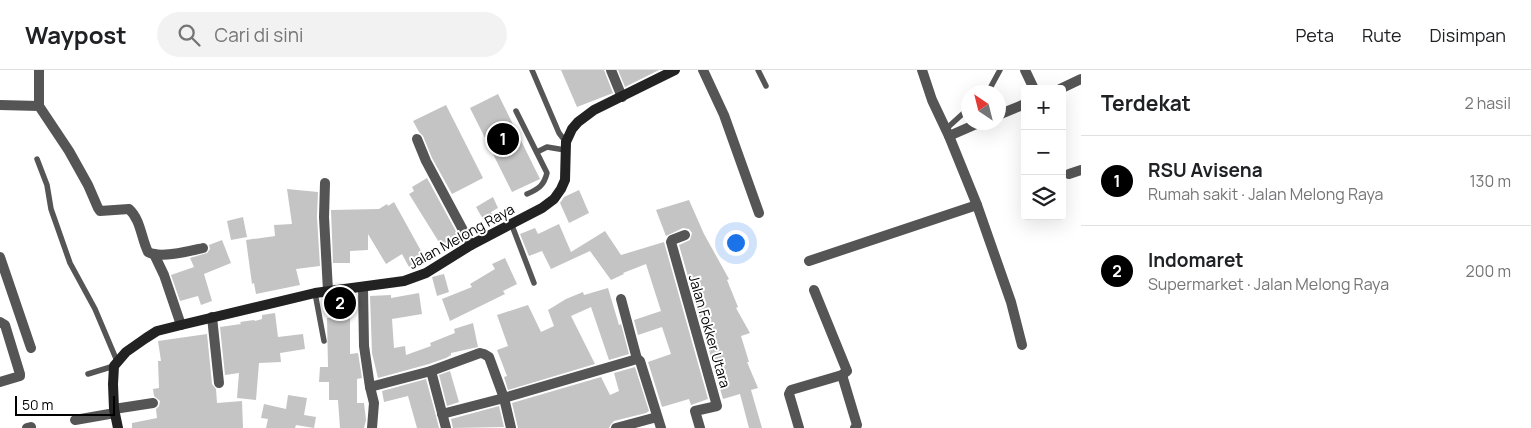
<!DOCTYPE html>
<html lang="id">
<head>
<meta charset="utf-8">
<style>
	body { margin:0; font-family:Manrope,sans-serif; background:#f2f2f2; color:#202124 }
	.controls { position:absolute; right:15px; top:15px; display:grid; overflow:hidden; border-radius:5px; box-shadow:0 5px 20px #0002 }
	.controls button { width:45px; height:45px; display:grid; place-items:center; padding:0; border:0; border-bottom:1px solid #e0e0e0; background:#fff; color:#202124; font:25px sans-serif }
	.compass { position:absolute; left:961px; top:15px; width:45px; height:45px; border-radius:50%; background:#fff; box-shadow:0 5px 20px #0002; rotate:325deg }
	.scale { position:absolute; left:15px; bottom:12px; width:100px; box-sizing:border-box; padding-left:5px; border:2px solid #000; border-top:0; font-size:14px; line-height:18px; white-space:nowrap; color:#000; -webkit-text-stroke:4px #fff; paint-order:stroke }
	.you { position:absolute; left:735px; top:172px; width:18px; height:18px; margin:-12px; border:4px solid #fff; border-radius:50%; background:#1a73e8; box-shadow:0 0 0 8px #1a73e833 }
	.badge { display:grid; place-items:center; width:32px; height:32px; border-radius:50%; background:#000; color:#fff; font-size:16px; font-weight:700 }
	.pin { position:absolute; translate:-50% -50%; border:2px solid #fff; box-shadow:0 1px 5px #0006 }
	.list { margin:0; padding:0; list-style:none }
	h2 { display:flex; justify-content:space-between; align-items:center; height:65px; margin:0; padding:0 20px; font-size:21px }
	h2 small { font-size:16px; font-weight:400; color:#757577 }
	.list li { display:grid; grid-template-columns:32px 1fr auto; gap:15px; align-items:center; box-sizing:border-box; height:90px; padding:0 20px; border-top:1px solid #e0e0e0 }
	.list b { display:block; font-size:19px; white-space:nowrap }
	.list p { margin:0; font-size:16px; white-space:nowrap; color:#757577 }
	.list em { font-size:16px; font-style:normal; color:#757577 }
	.icon { flex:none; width:28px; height:28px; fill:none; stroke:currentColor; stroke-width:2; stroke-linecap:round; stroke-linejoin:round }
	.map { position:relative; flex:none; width:1081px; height:358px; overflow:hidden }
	header { display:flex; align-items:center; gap:30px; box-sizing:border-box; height:70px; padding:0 25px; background:#fff; border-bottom:1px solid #e0e0e0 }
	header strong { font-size:24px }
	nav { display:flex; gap:28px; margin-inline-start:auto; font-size:18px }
	.search { width:350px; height:45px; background:#f2f2f2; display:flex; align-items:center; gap:12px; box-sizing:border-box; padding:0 18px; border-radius:28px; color:#757577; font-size:19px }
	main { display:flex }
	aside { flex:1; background:#fff }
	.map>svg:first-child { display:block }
	.building { fill:#c4c4c4 }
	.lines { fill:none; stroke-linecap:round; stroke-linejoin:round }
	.service { stroke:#555; stroke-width:5.5 }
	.minor { stroke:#555; stroke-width:10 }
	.secondary { stroke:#222; stroke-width:10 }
	.labels { text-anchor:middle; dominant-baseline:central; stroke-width:4; stroke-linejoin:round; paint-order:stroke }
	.street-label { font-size:14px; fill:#000; stroke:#fff }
</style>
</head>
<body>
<header>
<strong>Waypost</strong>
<div class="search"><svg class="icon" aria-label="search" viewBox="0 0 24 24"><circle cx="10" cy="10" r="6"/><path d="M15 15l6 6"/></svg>Cari di sini</div>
<nav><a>Peta</a><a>Rute</a><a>Disimpan</a></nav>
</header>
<main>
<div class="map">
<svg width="1081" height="358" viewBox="0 0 1081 358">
	<rect width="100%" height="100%" fill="#fff"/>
	<g class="building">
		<path d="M 561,0 L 604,0 L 613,23 L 577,37 Z"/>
		<path d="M 618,0 L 659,0 L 625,17 Z"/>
		<path d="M 498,24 L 540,109 L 512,122 L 470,38 Z"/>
		<path d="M 446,35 L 483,108 L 452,124 L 432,88 L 423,66 L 419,62 L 413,51 Z"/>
		<path d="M 427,108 L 459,167 L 442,177 L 409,124 L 414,121 L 412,117 Z"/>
		<path d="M 287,119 L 318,122 L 317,147 L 320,196 L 296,199 L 300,215 L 256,224 L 254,213 L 252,214 L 246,170 L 275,166 L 274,155 L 292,154 Z"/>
		<path d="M 579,120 L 589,143 L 569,153 L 560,133 L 564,127 Z"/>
		<path d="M 493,127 L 498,138 L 491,142 L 493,146 L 484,151 L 476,137 Z"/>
		<path d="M 689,130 L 704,164 L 729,209 L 727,210 L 738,237 L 736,238 L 750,263 L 741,266 L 749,292 L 747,292 L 758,318 L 751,320 L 762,358 L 749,358 L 740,324 L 723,329 L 679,175 L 690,170 L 692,163 L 689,159 L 683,158 L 666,166 L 656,140 Z"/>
		<path d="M 394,132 L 425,188 L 409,197 L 402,184 L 386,194 L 368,164 L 368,180 L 350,181 L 350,193 L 333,193 L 331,140 L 379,139 L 387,134 L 388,136 Z"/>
		<path d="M 243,147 L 247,167 L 231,170 L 227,151 Z"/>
		<path d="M 559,154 L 571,182 L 605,161 L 621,185 L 664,172 L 708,329 L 691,335 L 689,329 L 662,337 L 648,292 L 671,284 L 662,257 L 638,265 L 634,250 L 661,241 L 646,194 L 623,203 L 624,204 L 611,210 L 590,181 L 551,199 L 542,181 L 529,186 L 520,164 L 535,158 L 538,164 Z"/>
		<path d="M 222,170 L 231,193 L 204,204 L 212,231 L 201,235 L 198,226 L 180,231 L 171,205 L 194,197 L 190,188 L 207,183 L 210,179 L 209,175 Z"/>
		<path d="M 505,188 L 517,214 L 503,221 L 505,224 L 450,251 L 442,229 L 472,217 L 470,214 L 495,199 L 492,194 Z"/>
		<path d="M 444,204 L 449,222 L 437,226 L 432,207 Z"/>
		<path d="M 608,218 L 619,255 L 621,254 L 629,284 L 609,290 L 591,237 L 571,246 L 595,294 L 508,320 L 504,307 L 507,306 L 497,280 L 508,276 L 497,245 L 528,235 L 541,262 L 554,256 L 548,240 L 566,229 L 583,222 L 584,225 Z"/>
		<path d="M 419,223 L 422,244 L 392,249 L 394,278 L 405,276 L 406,285 L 431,276 L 430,273 L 455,263 L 454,259 L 473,253 L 478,277 L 451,283 L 451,285 L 446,288 L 429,294 L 378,308 L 372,283 L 370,226 L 391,225 L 391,228 Z"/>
		<path d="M 275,243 L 278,267 L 303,264 L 305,279 L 280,283 L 281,292 L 259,293 L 256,330 L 237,328 L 239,303 L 225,305 L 220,257 L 241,254 L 240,252 L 254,250 L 255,251 L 262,249 L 262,245 Z"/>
		<path d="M 327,248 L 350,248 L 350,284 L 358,283 L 362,308 L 357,309 L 357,333 L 364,333 L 366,350 L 364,358 L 340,358 L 338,330 L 329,330 L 329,312 L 319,312 L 320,297 L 328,297 Z"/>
		<path d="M 207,264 L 212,314 L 216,319 L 217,333 L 242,331 L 243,358 L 132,358 L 132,353 L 157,348 L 156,339 L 159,336 L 160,331 L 154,326 L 153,319 L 159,318 L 158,291 L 161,291 L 158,271 Z"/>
		<path d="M 635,297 L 649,341 L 646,343 L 614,351 L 611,354 L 609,358 L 518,358 L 512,333 L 601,307 L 610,325 L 619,321 L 614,303 Z"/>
		<path d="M 450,301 L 459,332 L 447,336 L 439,305 Z"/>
		<path d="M 426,309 L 436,346 L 439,358 L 417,358 L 408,326 L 384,332 L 382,321 Z"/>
		<path d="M 288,325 L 307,328 L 304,345 L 316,347 L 314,358 L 296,355 L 295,358 L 266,358 L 268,349 L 261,348 L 264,334 L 286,339 Z"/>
		<path d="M 499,336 L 504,357 L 453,358 L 451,349 Z"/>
	</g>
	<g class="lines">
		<g class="service">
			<path d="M 532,0 L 559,63 L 566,72"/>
			<path d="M 758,0 L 766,16"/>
			<path d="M 988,22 L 1000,0"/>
			<path d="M 516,41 L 547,103 C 544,115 539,119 527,124"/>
			<path d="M 946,59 L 968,39"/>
			<path d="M 537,82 L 547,77 L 565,80"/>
			<path d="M 37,89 L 47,115 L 51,139 L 70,193 L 95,239 L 117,291"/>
			<path d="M 511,153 L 534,213"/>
			<path d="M 315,223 L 324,271"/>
			<path d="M 88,304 L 114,296"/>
		</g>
		<g class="minor">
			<path d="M 39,0 L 39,36"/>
			<path d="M 611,0 L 622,27"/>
			<path d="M 703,0 L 724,45 L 759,143"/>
			<path d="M 922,0 L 932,30 L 949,66 L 977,135 L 1011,232 L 1022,275"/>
			<path d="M 1025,0 L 1034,19"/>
			<path d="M 1060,19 L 1081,9"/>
			<path d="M 0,35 L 39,36 L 69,81 L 88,115 L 98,138 L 100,141 L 129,139 C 141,150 141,168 148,182 C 161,189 190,181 203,178"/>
			<path d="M 998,45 L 1025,34"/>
			<path d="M 949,66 L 981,52"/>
			<path d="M 417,69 L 426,91 L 471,175"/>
			<path d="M 1069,104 L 1081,100"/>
			<path d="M 325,113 L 324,147 L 328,221"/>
			<path d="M 685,165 L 672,170 L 671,172 L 717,336 L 695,341 L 700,358"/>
			<path d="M 154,184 L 164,205 L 181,255"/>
			<path d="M 0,187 L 31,278"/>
			<path d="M 809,191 L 977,135"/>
			<path d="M 363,218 L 364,276 L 370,317 L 374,333 L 372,358"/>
			<path d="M 621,229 L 637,289"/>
			<path d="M 212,247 L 219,313"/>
			<path d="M 0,252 L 5,255 L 20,304 L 20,306 L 0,312"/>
			<path d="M 431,301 L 446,358"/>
			<path d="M 842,305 L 857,355 L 855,358"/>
			<path d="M 370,317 L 431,301 L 480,283 L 484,284 L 489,287 L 504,328 L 511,358"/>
			<path d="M 114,339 L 153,333"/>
			<path d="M 442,344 L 504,328 L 637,289 L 640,291 L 661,358"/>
			<path d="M 75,350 L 115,343"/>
			<path d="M 27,358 L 31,357"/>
			<path d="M 616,358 L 657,347"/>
			<path d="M 799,358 L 789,324 L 791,320 L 842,305 L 847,301 L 814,220"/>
		</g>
		<path class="secondary" d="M 118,358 L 114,339 L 113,314 L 114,296 L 126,282 L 146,268 L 157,261 L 181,255 L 315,223 L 404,211 L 426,203 L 471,175 L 542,138 L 554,129 L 561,119 L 565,110 L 566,72 L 572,59 L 578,52 L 594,40 L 675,0"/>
	</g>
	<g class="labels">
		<g class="street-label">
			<text transform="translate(461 166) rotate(-29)">Jalan Melong Raya</text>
			<text transform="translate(710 261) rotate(74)">Jalan Fokker Utara</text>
		</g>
	</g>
</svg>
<div class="controls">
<button>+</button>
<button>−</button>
<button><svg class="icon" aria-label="layers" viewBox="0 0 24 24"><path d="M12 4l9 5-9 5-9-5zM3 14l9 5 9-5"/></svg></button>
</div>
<svg class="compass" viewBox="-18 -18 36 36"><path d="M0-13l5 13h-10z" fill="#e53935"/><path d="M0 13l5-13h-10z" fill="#757577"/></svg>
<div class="scale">50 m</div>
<div class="you"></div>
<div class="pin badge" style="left:503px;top:69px">1</div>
<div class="pin badge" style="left:340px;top:233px">2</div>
</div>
<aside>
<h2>Terdekat<small>2 hasil</small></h2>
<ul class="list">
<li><span class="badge">1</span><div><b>RSU Avisena</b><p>Rumah sakit · Jalan Melong Raya</p></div><em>130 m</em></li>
<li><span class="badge">2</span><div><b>Indomaret</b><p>Supermarket · Jalan Melong Raya</p></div><em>200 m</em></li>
</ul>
</aside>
</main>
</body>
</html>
